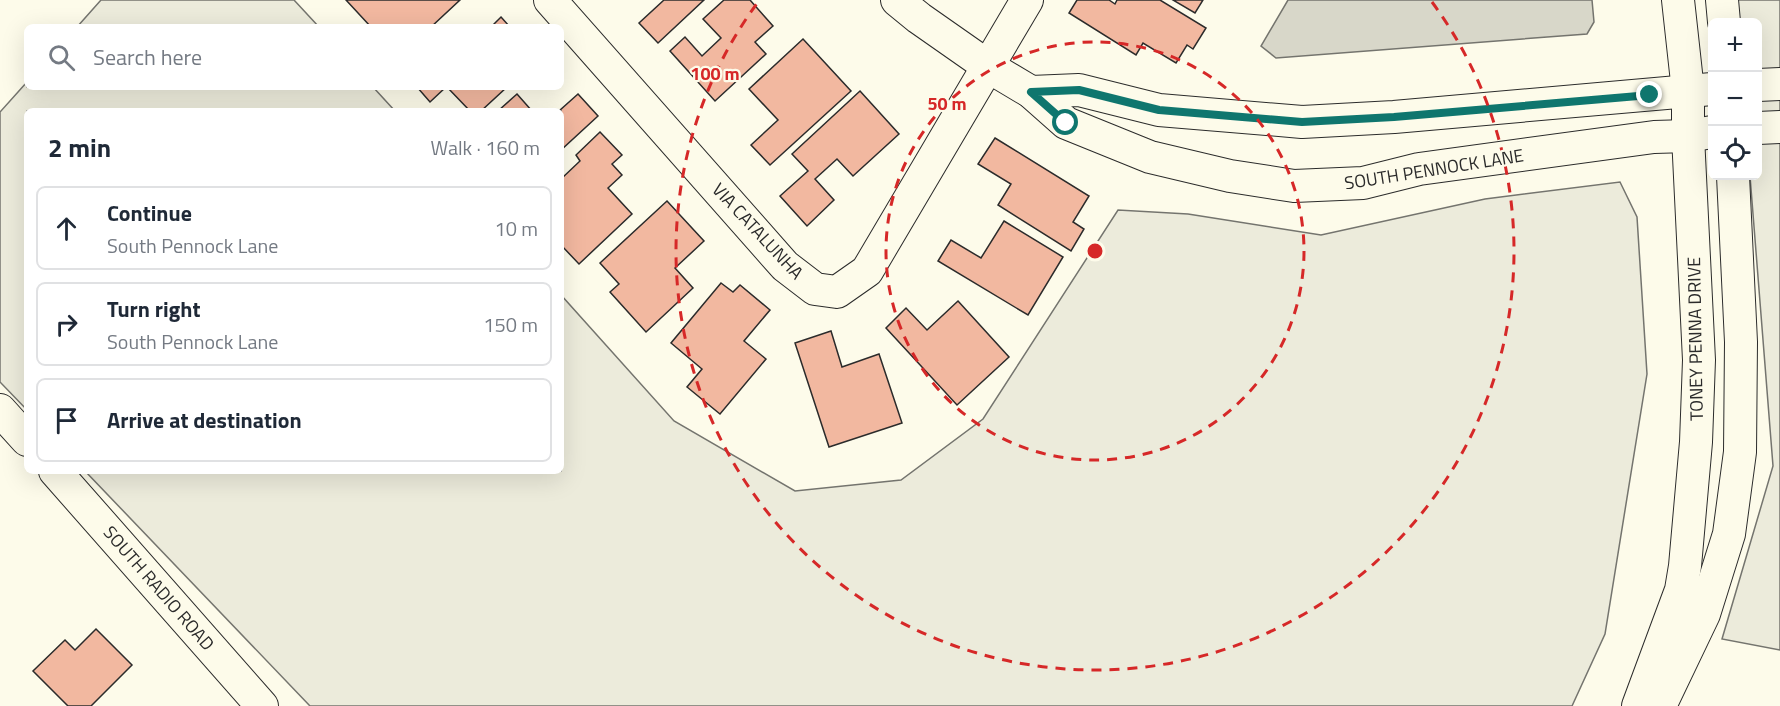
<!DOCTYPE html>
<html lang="en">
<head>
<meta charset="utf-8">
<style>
	body { margin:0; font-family:"Titillium Web",sans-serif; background:#f6f6f7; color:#1f2937 }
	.controls { position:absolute; right:18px; top:18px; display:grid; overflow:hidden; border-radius:9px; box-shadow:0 6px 24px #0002 }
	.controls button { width:54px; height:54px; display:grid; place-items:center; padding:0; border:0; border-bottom:2px solid #e0e1e3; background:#fff; color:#1f2937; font:30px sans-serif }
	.stop { position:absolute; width:18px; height:18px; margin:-14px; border:4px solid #0f766e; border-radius:50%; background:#fff }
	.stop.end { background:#0f766e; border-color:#fff; box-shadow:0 2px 6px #0008 }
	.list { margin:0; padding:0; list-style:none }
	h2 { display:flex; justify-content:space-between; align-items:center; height:78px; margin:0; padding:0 24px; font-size:26px }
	h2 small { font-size:20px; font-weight:400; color:#747a83 }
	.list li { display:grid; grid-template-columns:39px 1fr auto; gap:18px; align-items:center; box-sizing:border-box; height:84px; margin:0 12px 12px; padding:0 12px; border:2px solid #e0e1e3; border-radius:9px }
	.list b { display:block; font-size:22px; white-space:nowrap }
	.list p { margin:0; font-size:20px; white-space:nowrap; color:#747a83 }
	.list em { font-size:20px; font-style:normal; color:#747a83 }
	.icon { flex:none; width:33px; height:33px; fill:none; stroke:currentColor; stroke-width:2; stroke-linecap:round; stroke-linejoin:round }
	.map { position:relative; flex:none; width:1780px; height:706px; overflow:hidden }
	.search { position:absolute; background:#fff; box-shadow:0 6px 24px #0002; left:24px; top:24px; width:540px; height:66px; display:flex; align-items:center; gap:15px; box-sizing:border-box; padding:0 21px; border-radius:9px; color:#747a83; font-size:22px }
	.panel { position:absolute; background:#fff; box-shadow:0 6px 24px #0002; left:24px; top:108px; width:540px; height:366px; border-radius:9px }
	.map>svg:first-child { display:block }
	.green { fill:#ecebdb; stroke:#74746e; stroke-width:1.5 }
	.water { fill:#d8d7c9; stroke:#74746e; stroke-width:1.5 }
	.building { fill:#f2b8a0; stroke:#2b2b2b; stroke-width:1.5 }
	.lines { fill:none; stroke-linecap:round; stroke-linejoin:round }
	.minor-casing { stroke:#2b2b2b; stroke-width:34 }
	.minor { stroke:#fdfbea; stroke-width:32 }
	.route { stroke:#0f766e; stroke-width:8 }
	.ring { fill:none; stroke:#d62828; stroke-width:3; stroke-dasharray:10 8 }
	.labels { text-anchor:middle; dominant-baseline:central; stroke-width:4.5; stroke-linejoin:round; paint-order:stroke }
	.street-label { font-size:18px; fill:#2b2b2b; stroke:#fdfbea }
	.centre { fill:#d62828; stroke:#fdfbea; stroke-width:3 }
	.ring-label { font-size:18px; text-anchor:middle; font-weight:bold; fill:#d62828; stroke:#fdfbea; stroke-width:4.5; stroke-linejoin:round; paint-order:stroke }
</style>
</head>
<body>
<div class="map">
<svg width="1780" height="706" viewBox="0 0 1780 706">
	<rect width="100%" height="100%" fill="#fdfbea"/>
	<g class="green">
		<path d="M 101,0 L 294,0 L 319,27 L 77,27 Z"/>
		<path d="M 1736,0 L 1780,0 L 1780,650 L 1722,639 L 1773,466 L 1750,176 L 1758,176 L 1758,22 L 1738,22 Z"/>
		<path d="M 27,82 L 27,87 L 373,87 L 395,111 L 27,111 L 27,410 L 0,382 L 0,112 Z"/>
		<path d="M 1620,182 L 1637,217 L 1647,374 L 1605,634 L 1572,706 L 310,706 L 85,471 L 561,471 L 561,295 L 674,421 L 795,491 L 901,480 L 983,419 L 1118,210 L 1188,214 L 1321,235 L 1485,199 Z"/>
	</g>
	<path class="water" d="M 1288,0 L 1592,0 L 1594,22 L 1587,34 L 1276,58 L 1261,46 Z"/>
	<g class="building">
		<path d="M 346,0 L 460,0 L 431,27 L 371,27 Z"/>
		<path d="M 664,0 L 704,0 L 658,43 L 639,23 Z"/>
		<path d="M 724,0 L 750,0 L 773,26 L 755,42 L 766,54 L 715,101 L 670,51 L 685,37 L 702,56 L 721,38 L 703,19 Z"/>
		<path d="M 1077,0 L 1109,0 L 1115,4 L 1117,0 L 1160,0 L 1206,28 L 1193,49 L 1187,45 L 1176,63 L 1143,43 L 1136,55 L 1069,13 Z"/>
		<path d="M 1173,0 L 1203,0 L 1195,13 Z"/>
		<path d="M 501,17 L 510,27 L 491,27 Z"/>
		<path d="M 803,39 L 851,91 L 770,165 L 751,145 L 778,120 L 749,89 Z"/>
		<path d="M 417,87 L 446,87 L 430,102 Z"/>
		<path d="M 447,87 L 507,87 L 481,111 L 470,111 Z"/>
		<path d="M 860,91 L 899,134 L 853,176 L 837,159 L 815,179 L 834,200 L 807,226 L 780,196 L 808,171 L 792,154 Z"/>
		<path d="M 517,94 L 532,111 L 498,111 Z"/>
		<path d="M 578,94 L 598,116 L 561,150 L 561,111 L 559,111 Z"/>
		<path d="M 600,132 L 622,155 L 612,164 L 622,175 L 608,188 L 632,214 L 579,264 L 561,245 L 561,179 L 580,161 L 576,155 Z"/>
		<path d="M 995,138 L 1089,196 L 1073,222 L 1084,229 L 1071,251 L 998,205 L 1011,184 L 978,164 Z"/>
		<path d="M 667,201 L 704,241 L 675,268 L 693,288 L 646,332 L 610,292 L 619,284 L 600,263 Z"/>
		<path d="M 1004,221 L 1063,257 L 1028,315 L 938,261 L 951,240 L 981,258 Z"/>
		<path d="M 721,283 L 733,292 L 740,285 L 770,310 L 744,341 L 766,359 L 720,414 L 687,387 L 702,369 L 671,343 Z"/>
		<path d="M 958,301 L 1009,357 L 957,405 L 886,328 L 906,308 L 927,330 Z"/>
		<path d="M 831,331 L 842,367 L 879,354 L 902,423 L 829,447 L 795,343 Z"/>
		<path d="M 96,629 L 132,665 L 91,706 L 68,706 L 33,671 L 65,640 L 75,650 Z"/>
	</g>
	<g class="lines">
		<g class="minor-casing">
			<g id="minor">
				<path d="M 550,0 L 785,266 L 815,289 L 837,292 L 867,271 L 1027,0"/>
				<path d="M 897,0 L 919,18 L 989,67 L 1031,92 L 1066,123 L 1150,157 L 1230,176 L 1294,186 L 1363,183 L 1419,169 L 1654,137 L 1688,136 L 1712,132"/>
				<path d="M 1722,0 L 1724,22"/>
				<path d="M 1758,85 L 1780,84"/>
				<path d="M 1031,92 L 1079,90 L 1159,110 L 1302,122 L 1394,117 L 1712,89"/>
				<path d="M 1758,128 L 1780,127"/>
				<path d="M 0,410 L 27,440"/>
				<path d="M 55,471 L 262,706"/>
				<path d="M 1638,706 L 1681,590 L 1685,566 L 1696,442 L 1699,360 L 1688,136 L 1688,91 L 1678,0"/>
				<path d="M 1660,706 L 1704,614 L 1729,534 L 1740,452 L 1741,342 L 1733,176"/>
			</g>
		</g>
		<use href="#minor" class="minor"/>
	</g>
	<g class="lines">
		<path class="route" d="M 1066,123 L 1031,92 L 1079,90 L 1159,110 L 1302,122 L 1394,117 L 1650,95"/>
	</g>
	<g class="ring">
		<circle cx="1095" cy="251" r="209"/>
		<path d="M1432 2A419 419 0 1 1 758 2"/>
	</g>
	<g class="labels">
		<g class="street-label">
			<text transform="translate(1434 169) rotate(-9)">SOUTH PENNOCK LANE</text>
			<text transform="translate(758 231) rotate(47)">VIA CATALUNHA</text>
			<text transform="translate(1695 339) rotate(-91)">TONEY PENNA DRIVE</text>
			<text transform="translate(159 588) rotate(49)">SOUTH RADIO ROAD</text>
		</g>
	</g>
	<circle cx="1095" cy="251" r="9" class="centre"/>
	<g class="ring-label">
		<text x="715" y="80">100 m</text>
		<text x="947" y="110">50 m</text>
	</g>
</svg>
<div class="controls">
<button>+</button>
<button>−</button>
<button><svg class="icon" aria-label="locate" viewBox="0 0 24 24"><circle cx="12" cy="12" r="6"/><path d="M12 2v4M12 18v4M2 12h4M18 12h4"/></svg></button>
</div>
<div class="stop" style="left:1066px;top:123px"></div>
<div class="stop end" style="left:1650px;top:95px"></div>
<div class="search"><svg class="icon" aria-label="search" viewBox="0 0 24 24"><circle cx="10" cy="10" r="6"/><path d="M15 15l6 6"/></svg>Search here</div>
<section class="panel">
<h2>2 min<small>Walk · 160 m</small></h2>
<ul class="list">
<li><svg class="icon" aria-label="ahead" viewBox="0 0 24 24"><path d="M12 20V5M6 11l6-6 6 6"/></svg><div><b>Continue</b><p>South Pennock Lane</p></div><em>10 m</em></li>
<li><svg class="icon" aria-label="right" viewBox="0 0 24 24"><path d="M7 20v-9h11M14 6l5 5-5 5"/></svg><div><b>Turn right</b><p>South Pennock Lane</p></div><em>150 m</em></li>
<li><svg class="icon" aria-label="arrive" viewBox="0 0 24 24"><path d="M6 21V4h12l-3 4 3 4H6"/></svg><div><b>Arrive at destination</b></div></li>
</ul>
</section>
</div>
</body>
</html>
